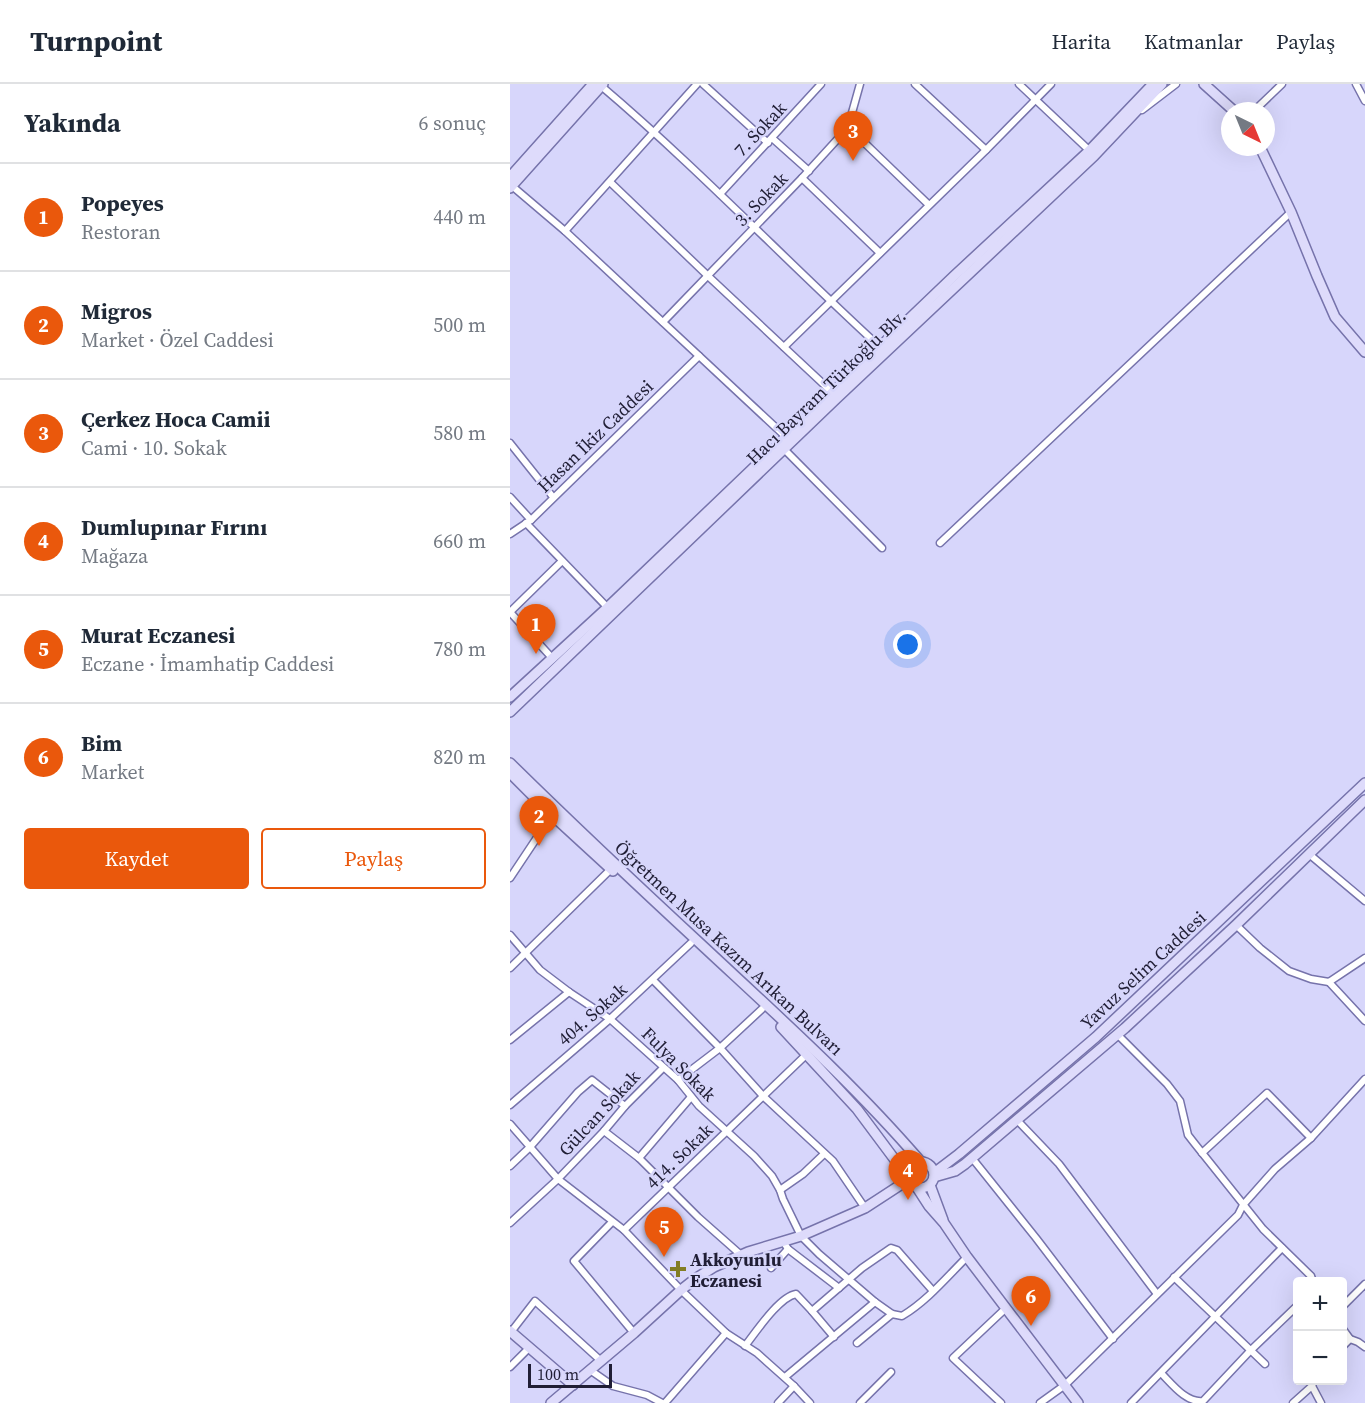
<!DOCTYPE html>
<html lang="tr">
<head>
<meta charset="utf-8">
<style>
	body { margin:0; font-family:"Source Serif 4",serif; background:#f6f6f7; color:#1f2937 }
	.controls { position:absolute; right:18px; bottom:18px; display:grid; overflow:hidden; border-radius:6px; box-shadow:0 6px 24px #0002 }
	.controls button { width:54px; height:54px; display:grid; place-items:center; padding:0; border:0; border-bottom:2px solid #e0e1e3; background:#fff; color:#1f2937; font:30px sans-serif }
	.compass { position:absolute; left:711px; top:18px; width:54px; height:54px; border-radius:50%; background:#fff; box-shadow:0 6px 24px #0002; rotate:137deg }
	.scale { position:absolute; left:18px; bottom:15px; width:84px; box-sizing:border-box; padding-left:6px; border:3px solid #201e35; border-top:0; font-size:16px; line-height:21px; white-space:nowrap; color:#201e35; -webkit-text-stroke:4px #d7d6fb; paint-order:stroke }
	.you { position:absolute; left:398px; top:561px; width:21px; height:21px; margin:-15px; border:4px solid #fff; border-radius:50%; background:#1a73e8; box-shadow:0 0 0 9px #1a73e833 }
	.badge { display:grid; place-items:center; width:39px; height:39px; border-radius:50%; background:#ea580c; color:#fff; font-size:20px; font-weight:700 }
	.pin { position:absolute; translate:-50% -50px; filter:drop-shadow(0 2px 3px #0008) }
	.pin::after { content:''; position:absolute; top:32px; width:21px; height:18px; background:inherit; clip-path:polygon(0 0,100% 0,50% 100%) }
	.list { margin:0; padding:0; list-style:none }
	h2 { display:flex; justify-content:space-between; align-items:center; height:78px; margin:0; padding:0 24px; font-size:26px }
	h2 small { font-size:20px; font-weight:400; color:#747a83 }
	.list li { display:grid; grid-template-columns:39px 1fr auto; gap:18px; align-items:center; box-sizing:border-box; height:108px; padding:0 24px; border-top:2px solid #e0e1e3 }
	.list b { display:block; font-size:22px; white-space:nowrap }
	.list p { margin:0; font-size:20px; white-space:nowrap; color:#747a83 }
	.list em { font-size:20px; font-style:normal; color:#747a83 }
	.actions { display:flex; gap:12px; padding:18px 24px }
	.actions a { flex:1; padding:14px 0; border:2px solid #ea580c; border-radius:6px; text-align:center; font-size:21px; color:#ea580c }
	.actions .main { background:#ea580c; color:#fff }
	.map { position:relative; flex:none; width:855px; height:1319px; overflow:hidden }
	header { display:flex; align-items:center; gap:36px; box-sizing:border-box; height:84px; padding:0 30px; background:#fff; border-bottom:2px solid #e0e1e3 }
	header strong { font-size:28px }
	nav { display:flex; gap:33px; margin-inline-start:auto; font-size:21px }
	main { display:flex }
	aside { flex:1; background:#fff }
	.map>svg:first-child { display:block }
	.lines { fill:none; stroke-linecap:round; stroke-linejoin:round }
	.street-casing { stroke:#7673ab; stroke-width:9 }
	.secondary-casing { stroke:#7673ab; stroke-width:12 }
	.street { stroke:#fff; stroke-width:6 }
	.secondary { stroke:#dedbfb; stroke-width:9 }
	.poi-dot { fill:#827d24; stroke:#d7d6fb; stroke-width:2 }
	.labels { text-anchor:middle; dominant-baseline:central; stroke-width:5; stroke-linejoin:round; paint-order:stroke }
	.street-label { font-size:18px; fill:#201e35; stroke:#d7d6fb }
	.poi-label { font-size:18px; font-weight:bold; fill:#201e35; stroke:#d7d6fb; text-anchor:start }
</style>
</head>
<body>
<header>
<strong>Turnpoint</strong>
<nav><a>Harita</a><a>Katmanlar</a><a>Paylaş</a></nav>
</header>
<main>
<aside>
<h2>Yakında<small>6 sonuç</small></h2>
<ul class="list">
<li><span class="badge">1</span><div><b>Popeyes</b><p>Restoran</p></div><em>440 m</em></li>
<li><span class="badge">2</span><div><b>Migros</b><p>Market · Özel Caddesi</p></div><em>500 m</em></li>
<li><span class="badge">3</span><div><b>Çerkez Hoca Camii</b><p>Cami · 10. Sokak</p></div><em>580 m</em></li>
<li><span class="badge">4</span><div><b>Dumlupınar Fırını</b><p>Mağaza</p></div><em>660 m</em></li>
<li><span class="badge">5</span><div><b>Murat Eczanesi</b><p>Eczane · İmamhatip Caddesi</p></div><em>780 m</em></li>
<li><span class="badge">6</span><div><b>Bim</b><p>Market</p></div><em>820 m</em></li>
</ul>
<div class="actions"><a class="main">Kaydet</a><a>Paylaş</a></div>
</aside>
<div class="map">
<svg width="855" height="1319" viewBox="0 0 855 1319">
	<rect width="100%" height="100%" fill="#d7d6fb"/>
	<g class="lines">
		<g class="street-casing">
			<g id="street">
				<path d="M 193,0 L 258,59"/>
				<path d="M 405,0 L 476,66"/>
				<path d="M 509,0 L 582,69"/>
				<path d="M 846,0 L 855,17"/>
				<path d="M 90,1 C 188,84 276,177 370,263"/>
				<path d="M 632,26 L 666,0"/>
				<path d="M 744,27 L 772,0"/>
				<path d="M 338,43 L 419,121"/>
				<path d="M 262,54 L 299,87"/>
				<path d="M 292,94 L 370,169"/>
				<path d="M 100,98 L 198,192 L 323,309"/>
				<path d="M 2,102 L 55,147 L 276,353"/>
				<path d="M 210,110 L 311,0"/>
				<path d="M 55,147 L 187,0"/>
				<path d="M 153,238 L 292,94 L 334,48 L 338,43 L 350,0"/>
				<path d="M 274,263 L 476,66 L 541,0"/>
				<path d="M 0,359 L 43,413"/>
				<path d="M 271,362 L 372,464"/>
				<path d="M 0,413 L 21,436"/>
				<path d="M 16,439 L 99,525"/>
				<path d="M 0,450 L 21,436 L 189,272"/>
				<path d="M 430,459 L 781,128"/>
				<path d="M 0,528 L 52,477"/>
				<path d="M 0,528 L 43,575"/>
				<path d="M 799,770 L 855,817"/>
				<path d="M 0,794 L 42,731"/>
				<path d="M 726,841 L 750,864 L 779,887 L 801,895 L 819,898 L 855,874"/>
				<path d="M 0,851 L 30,886 L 59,908 L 100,935 L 168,996 L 189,1022 L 244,1072 L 262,1092 L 270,1106 L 273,1115 L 291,1152 L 309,1170 L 365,1218 L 382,1230 L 392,1232 C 417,1217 436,1194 457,1173"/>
				<path d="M 0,884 L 101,785"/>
				<path d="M 143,896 L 210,964 L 253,1012 L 323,1077 L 355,1124"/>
				<path d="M 819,898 L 855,937"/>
				<path d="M 608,951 L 657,1000 L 670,1017 L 678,1051 L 685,1060 L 753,1145 L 801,1192 L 803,1198"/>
				<path d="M 0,956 L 59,908"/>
				<path d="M 168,996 L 210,964 L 252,925"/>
				<path d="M 0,1021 L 100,935 L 181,859"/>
				<path d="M 507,1036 L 549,1080 L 647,1210"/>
				<path d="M 0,1040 L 48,1095 L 114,1146 L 171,1206 L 216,1249 L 247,1269 L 257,1278 L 284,1302 L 300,1319"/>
				<path d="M 94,1047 L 129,1074 L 188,1133 L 231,1171"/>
				<path d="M 692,1069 L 757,1009 L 801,1054"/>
				<path d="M 129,1074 L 181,1013"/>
				<path d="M 462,1074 L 526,1154 L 603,1255"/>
				<path d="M 0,1082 L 20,1063 L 68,1008 L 82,996 L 115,1022"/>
				<path d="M 270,1106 L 293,1090 L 314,1070"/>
				<path d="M 102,1138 L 64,1177 L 124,1249"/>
				<path d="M 0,1139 L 48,1095 L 94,1047 L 115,1022 L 153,984"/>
				<path d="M 114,1146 L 297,970"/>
				<path d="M 273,1157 L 278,1165 L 329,1204"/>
				<path d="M 261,1184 L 278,1165"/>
				<path d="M 664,1193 L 755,1280"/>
				<path d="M 832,1223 L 855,1200"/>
				<path d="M 832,1244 L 840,1255 L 848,1258 L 855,1263"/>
				<path d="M 1,1248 L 25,1217 L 90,1276"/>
				<path d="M 324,1253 L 302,1227 L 352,1184 L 381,1164 L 387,1166 L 423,1207"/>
				<path d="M 347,1259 L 382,1230"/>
				<path d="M 235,1262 C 246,1248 269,1213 286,1210 L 302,1227"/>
				<path d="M 832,1263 L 840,1255"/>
				<path d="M 0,1283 L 19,1264"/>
				<path d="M 80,1286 L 103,1302 L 137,1311 L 152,1319"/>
				<path d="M 651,1289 C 662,1300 676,1319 693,1317 L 740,1267 L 788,1221"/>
				<path d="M 275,1293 L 365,1218"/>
				<path d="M 802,1302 L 811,1319"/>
				<path d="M 155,1319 L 216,1249"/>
				<path d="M 268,1319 L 284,1302"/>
				<path d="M 350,1319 L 381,1288"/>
				<path d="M 491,1319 L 443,1274 L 495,1225"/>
				<path d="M 530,1319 L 555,1301 L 728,1131 L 733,1121 L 765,1085 L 801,1054 L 855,995"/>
				<path d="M 621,1319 L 772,1164"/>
				<path d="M 783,1319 L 802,1302 L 804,1296"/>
			</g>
		</g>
		<g class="secondary-casing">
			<g id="secondary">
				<path d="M 694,0 L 724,27"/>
				<path d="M 750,63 L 781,128 L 807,192 L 825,233 L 855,268"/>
				<path d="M 0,93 L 83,0"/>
				<path d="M 0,104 L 93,0"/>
				<path d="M 0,613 L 97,524 L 444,192 L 579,67 L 643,0"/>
				<path d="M 0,628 L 327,314 L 584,72 L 652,0"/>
				<path d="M 0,679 C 64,742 129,803 195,864 C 269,933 345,1001 411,1078"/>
				<path d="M 0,689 L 42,731 L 103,787"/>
				<path d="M 271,943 L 347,1025 L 397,1092"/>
				<circle cx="411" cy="1091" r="13"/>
				<path d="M 424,1089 L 449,1070 L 586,953 L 855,699"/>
				<path d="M 424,1093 L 445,1087 L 455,1080 L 615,944 L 726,841 L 855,716"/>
				<path d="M 420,1101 L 433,1136"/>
				<path d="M 408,1105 L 419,1122 L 434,1139 L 457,1173 L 568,1319"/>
				<path d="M 0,1247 L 63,1301"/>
				<path d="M 41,1319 L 124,1249 L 171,1206 L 185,1195 L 204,1183 L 238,1168 L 291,1152 L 355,1124 L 398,1096"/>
			</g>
		</g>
		<use href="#street" class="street"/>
		<use href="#secondary" class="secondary"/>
	</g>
	<path class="poi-dot" d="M165 1176h6v6h6v6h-6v6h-6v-6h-6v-6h6z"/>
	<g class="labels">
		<g class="street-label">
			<text transform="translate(250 45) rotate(-47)">7. Sokak</text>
			<text transform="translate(251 115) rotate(-46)">3. Sokak</text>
			<text transform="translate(316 303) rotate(-44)">Hacı Bayram Türkoğlu Blv.</text>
			<text transform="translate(85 352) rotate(-44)">Hasan İkiz Caddesi</text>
			<text transform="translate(219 864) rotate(43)">Öğretmen Musa Kazım Arıkan Bulvarı</text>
			<text transform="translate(633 886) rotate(-43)">Yavuz Selim Caddesi</text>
			<text transform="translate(82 930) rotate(-41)">404. Sokak</text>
			<text transform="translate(169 980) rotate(45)">Fulya Sokak</text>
			<text transform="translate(89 1029) rotate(-47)">Gülcan Sokak</text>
			<text transform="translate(169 1072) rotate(-44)">414. Sokak</text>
		</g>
		<g class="poi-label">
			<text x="180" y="1175">Akkoyunlu<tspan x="180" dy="21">Eczanesi</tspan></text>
		</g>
	</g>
</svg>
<div class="controls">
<button>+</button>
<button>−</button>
</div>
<svg class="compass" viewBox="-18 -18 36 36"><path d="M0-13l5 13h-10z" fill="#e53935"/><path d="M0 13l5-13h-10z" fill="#747a83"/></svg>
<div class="scale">100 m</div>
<div class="you"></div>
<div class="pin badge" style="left:26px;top:570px">1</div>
<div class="pin badge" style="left:29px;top:762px">2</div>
<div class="pin badge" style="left:343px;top:77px">3</div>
<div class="pin badge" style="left:398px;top:1116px">4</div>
<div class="pin badge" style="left:154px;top:1173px">5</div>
<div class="pin badge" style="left:521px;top:1242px">6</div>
</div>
</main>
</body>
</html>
